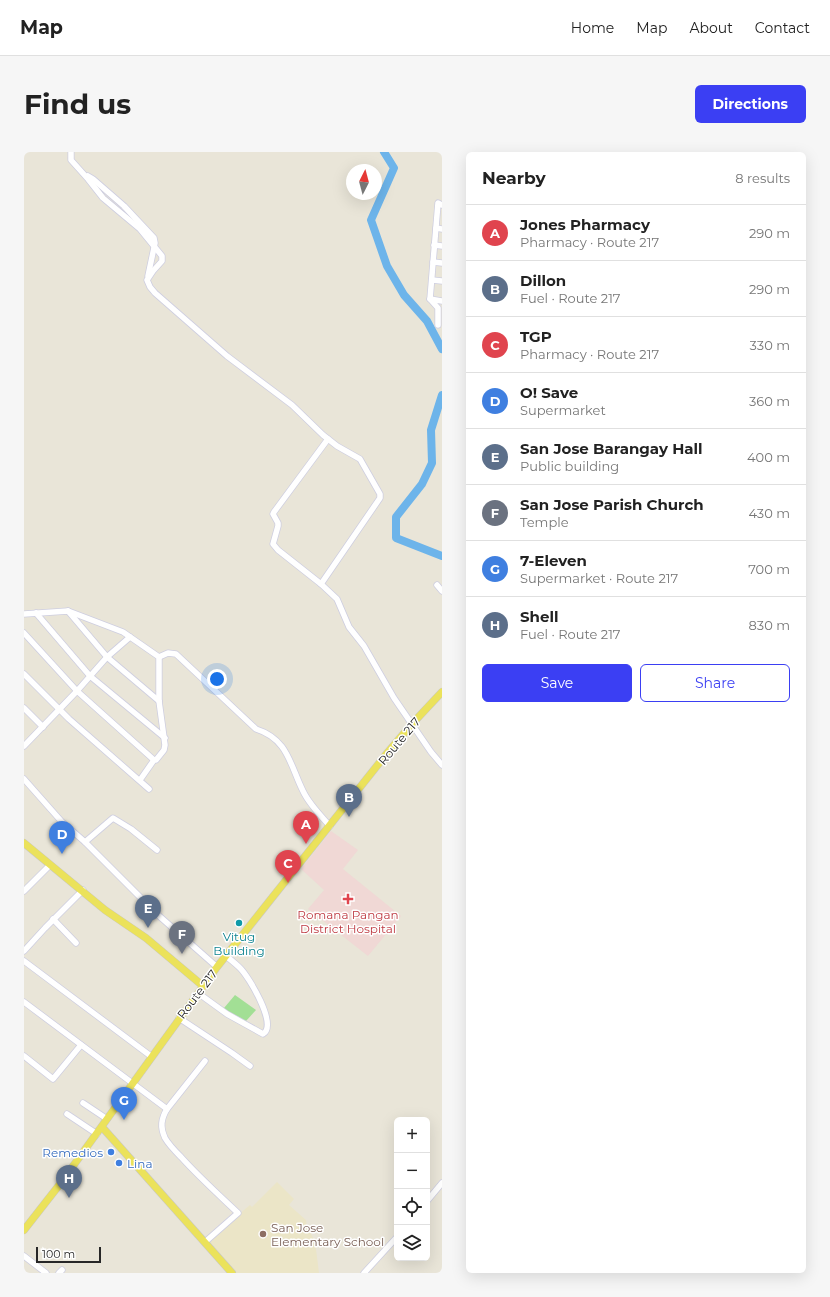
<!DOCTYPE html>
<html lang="en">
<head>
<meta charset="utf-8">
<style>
	body { margin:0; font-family:Montserrat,sans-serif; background:#f6f6f6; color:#222 }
	.controls { position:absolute; right:12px; bottom:12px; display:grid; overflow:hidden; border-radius:6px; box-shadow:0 4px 16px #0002 }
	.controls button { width:36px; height:36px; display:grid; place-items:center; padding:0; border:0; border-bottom:1px solid #e0e0e0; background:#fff; color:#222; font:20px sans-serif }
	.compass { position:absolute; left:322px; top:12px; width:36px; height:36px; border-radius:50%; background:#fff; box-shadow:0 4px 16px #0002; rotate:6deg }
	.scale { position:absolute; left:12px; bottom:10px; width:65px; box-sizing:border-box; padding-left:4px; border:2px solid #272727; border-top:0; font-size:11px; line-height:14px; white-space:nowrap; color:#272727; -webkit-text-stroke:3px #fff; paint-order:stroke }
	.you { position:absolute; left:193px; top:527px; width:14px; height:14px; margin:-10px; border:3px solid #fff; border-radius:50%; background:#1a73e8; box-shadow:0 0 0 6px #1a73e833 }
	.badge { display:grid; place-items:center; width:26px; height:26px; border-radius:50%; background:#3b3ff3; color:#fff; font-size:13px; font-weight:700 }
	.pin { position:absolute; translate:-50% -33px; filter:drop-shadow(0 1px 2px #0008) }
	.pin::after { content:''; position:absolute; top:21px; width:14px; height:12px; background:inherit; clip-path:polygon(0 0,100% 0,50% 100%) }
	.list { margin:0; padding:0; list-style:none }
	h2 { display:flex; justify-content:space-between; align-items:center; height:52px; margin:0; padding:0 16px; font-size:17px }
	h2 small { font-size:13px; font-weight:400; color:#767676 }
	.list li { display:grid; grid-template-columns:26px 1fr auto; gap:12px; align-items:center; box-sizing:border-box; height:56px; padding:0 16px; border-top:1px solid #e0e0e0 }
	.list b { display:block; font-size:15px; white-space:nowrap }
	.list p { margin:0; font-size:13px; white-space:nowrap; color:#767676 }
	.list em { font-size:13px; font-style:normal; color:#767676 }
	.actions { display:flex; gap:8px; padding:12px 16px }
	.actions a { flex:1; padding:9px 0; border:1px solid #3b3ff3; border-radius:6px; text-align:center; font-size:14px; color:#3b3ff3 }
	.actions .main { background:#3b3ff3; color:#fff }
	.icon { flex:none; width:22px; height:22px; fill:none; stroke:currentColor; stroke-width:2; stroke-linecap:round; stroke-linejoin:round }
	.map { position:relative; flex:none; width:418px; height:1121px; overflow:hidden; border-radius:6px }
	header { display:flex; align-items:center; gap:24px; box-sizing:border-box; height:56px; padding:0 20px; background:#fff; border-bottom:1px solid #e0e0e0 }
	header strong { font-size:19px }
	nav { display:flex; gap:22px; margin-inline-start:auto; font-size:14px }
	.intro { display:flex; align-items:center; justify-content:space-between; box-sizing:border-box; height:96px; padding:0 24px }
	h1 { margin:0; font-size:28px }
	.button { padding:10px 18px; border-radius:6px; background:#3b3ff3; color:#fff; font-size:14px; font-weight:700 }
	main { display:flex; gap:24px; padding:0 24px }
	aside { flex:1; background:#fff; border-radius:6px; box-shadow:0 4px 16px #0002 }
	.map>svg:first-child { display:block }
	.education { fill:#ebe5c7 }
	.medical { fill:#f0d8d5 }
	.green { fill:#a2df95 }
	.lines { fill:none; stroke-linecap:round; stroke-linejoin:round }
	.river { stroke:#6db4ea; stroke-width:8 }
	.minor-casing { stroke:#cecee0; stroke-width:7 }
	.major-casing { stroke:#c7c7c7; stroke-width:8 }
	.minor { stroke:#fff; stroke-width:5.5 }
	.major { stroke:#ebe25b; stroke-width:7 }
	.health-dot { fill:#e0444e; stroke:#fff; stroke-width:1.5 }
	.culture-dot { fill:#0f9aa8; stroke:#fff; stroke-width:1.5 }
	.shop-dot { fill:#3f7fe0; stroke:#fff; stroke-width:1.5 }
	.education-dot { fill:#8d6e63; stroke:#fff; stroke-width:1.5 }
	.labels { text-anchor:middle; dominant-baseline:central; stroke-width:3; stroke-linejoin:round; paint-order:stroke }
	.street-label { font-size:12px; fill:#272727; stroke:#fff }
	.health-label { font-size:12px; fill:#be3a42; stroke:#fff }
	.culture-label { font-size:12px; fill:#0d838f; stroke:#fff }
	.shop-label { font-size:12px; fill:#366cbe; stroke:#fff; text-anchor:end }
	.education-label { font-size:12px; fill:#785e54; stroke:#fff; text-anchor:start }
</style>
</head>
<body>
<header>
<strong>Map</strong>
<nav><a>Home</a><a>Map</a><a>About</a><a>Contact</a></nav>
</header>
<div class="intro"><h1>Find us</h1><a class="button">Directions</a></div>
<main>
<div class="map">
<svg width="418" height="1121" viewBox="0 0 418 1121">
	<rect width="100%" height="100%" fill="#e9e5d8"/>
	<path class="education" d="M 253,1030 L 270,1047 L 265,1053 L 282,1068 L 283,1075 L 291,1089 L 295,1121 L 212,1121 L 184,1088 L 226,1053 L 228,1055 Z"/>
	<path class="medical" d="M 307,679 L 334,698 L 319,717 L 377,764 L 344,804 L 284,757 L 300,738 L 277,717 Z"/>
	<path class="green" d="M 211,843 L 232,858 L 222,869 L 200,857 L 200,856 Z"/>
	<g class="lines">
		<g class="river">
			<path d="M 360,0 L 370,16 L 347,68 L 363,114 L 380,143 L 403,169 L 418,197"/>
			<path d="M 418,243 L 407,278 L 408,311 L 398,332 L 372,365 L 372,386 L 418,404"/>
		</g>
		<g class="minor-casing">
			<g id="minor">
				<path d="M 47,0 L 47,8 L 64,27 L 79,46 L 116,77 L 138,104 L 138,109 L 129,119 L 123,128 L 126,135 L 131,141 L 203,204 L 268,253 L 299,283 L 313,294 L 336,307 L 356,342 L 356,346 L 297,432"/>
				<path d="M 64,24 L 69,27 L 100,54 L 130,86 L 131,91 L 124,124"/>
				<path d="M 418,53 L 414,51 L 406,147 L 418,149"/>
				<path d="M 412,76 L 418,77"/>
				<path d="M 410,93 L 418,94"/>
				<path d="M 409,110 L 418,111"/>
				<path d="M 408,128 L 418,129"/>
				<path d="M 406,147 L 414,156 L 414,173"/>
				<path d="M 304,287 L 250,360 L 249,362 L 254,371 L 254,374 L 249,392 L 254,398 L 297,432 L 313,447 L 325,475 L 340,494 L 370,546 L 407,600 L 418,613"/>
				<path d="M 413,433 L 418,439"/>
				<path d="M 44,459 L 83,505 L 135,549"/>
				<path d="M 12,461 L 66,524 L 141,586"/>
				<path d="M 0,462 L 44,459 L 99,480 L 135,505 L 135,549 L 141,593 L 140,598 L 132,608 L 130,608 L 116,628"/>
				<path d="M 0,481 L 53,539 L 130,608"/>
				<path d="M 135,505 L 144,501 L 152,502 L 232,577 C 264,587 266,613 279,639 C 285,652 296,663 306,674"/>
				<path d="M 0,522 L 45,567 L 125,637"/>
				<path d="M 0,556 L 19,575"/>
				<path d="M 0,594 L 53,539 L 83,505 L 106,485"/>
				<path d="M 0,627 L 38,670 L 61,690 L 134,763 L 193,815"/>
				<path d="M 61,690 L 89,666 L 107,677 L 133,698"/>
				<path d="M 0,739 L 26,713"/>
				<path d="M 29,767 L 52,791"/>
				<path d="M 0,799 L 21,776 L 59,738"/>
				<path d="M 0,809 L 128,905"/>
				<path d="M 174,841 L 203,862 L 239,882 C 254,873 225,825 216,816 C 212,812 207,808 202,804"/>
				<path d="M 0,850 L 143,957"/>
				<path d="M 155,866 L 208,901 L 226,914"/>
				<path d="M 0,904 L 29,927 L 57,893"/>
				<path d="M 59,951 L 83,967"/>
				<path d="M 43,962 L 73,982"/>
				<path d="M 403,1049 L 418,1031"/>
				<path d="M 181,1090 L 214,1061 C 195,1043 175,1025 157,1005 C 151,999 145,993 141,986 C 136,975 137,967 143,957 L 181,909"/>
				<path d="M 0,1104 L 22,1121"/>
				<path d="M 35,1121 L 38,1118"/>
				<path d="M 340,1121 L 373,1085"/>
			</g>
		</g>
		<g class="major-casing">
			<g id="major">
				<path d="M 0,691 L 81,758 L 122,786 L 179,834"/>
				<path d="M 78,975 L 208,1121"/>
				<path d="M 0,1078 L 36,1032 L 193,815 L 364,600 L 387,573 L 418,540"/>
			</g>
		</g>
		<use href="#minor" class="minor"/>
		<use href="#major" class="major"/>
	</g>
	<path class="health-dot" d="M322 741h4v4h4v4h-4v4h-4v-4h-4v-4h4z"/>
	<circle class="culture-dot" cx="215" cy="771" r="4"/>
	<g class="shop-dot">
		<circle cx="87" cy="1000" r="4"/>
		<circle cx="95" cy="1011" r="4"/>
	</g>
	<circle class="education-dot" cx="239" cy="1082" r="4"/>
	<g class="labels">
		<g class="street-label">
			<text transform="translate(375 589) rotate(-50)">Route 217</text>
			<text transform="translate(173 842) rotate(-53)">Route 217</text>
		</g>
		<g class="health-label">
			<text x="324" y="762">Romana Pangan<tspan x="324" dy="14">District Hospital</tspan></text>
		</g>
		<g class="culture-label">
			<text x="215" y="784">Vitug<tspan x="215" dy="14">Building</tspan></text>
		</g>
		<g class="shop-label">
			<text x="79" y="1000">Remedios</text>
			<text x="103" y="1011" text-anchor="start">Lina</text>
		</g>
		<g class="education-label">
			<text x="247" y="1075">San Jose<tspan x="247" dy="14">Elementary School</tspan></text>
		</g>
	</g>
</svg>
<div class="controls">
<button>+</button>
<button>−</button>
<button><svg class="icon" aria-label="locate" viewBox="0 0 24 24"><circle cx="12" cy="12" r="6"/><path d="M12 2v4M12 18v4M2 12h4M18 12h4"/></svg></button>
<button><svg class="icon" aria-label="layers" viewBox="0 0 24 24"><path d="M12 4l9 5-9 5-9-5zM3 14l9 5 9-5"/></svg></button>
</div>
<svg class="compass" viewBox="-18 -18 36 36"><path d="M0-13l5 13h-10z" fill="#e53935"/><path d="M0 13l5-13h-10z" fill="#767676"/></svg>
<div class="scale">100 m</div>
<div class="you"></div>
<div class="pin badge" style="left:282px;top:692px;background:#e0444e">A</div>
<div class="pin badge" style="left:325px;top:665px;background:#5c6f8a">B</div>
<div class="pin badge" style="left:264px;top:731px;background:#e0444e">C</div>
<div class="pin badge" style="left:38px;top:702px;background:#3f7fe0">D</div>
<div class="pin badge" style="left:124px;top:776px;background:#5c6f8a">E</div>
<div class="pin badge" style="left:158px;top:802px;background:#6b7280">F</div>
<div class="pin badge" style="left:100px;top:968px;background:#3f7fe0">G</div>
<div class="pin badge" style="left:45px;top:1046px;background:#5c6f8a">H</div>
</div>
<aside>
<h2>Nearby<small>8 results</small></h2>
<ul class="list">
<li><span class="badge" style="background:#e0444e">A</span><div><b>Jones Pharmacy</b><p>Pharmacy · Route 217</p></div><em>290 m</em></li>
<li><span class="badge" style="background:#5c6f8a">B</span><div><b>Dillon</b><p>Fuel · Route 217</p></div><em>290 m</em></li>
<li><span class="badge" style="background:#e0444e">C</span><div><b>TGP</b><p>Pharmacy · Route 217</p></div><em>330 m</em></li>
<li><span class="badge" style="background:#3f7fe0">D</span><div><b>O! Save</b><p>Supermarket</p></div><em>360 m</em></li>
<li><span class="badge" style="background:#5c6f8a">E</span><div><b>San Jose Barangay Hall</b><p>Public building</p></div><em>400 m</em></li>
<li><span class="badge" style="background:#6b7280">F</span><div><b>San Jose Parish Church</b><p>Temple</p></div><em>430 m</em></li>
<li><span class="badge" style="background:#3f7fe0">G</span><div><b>7-Eleven</b><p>Supermarket · Route 217</p></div><em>700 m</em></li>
<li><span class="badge" style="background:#5c6f8a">H</span><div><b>Shell</b><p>Fuel · Route 217</p></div><em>830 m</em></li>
</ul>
<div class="actions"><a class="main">Save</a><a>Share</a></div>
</aside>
</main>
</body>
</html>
